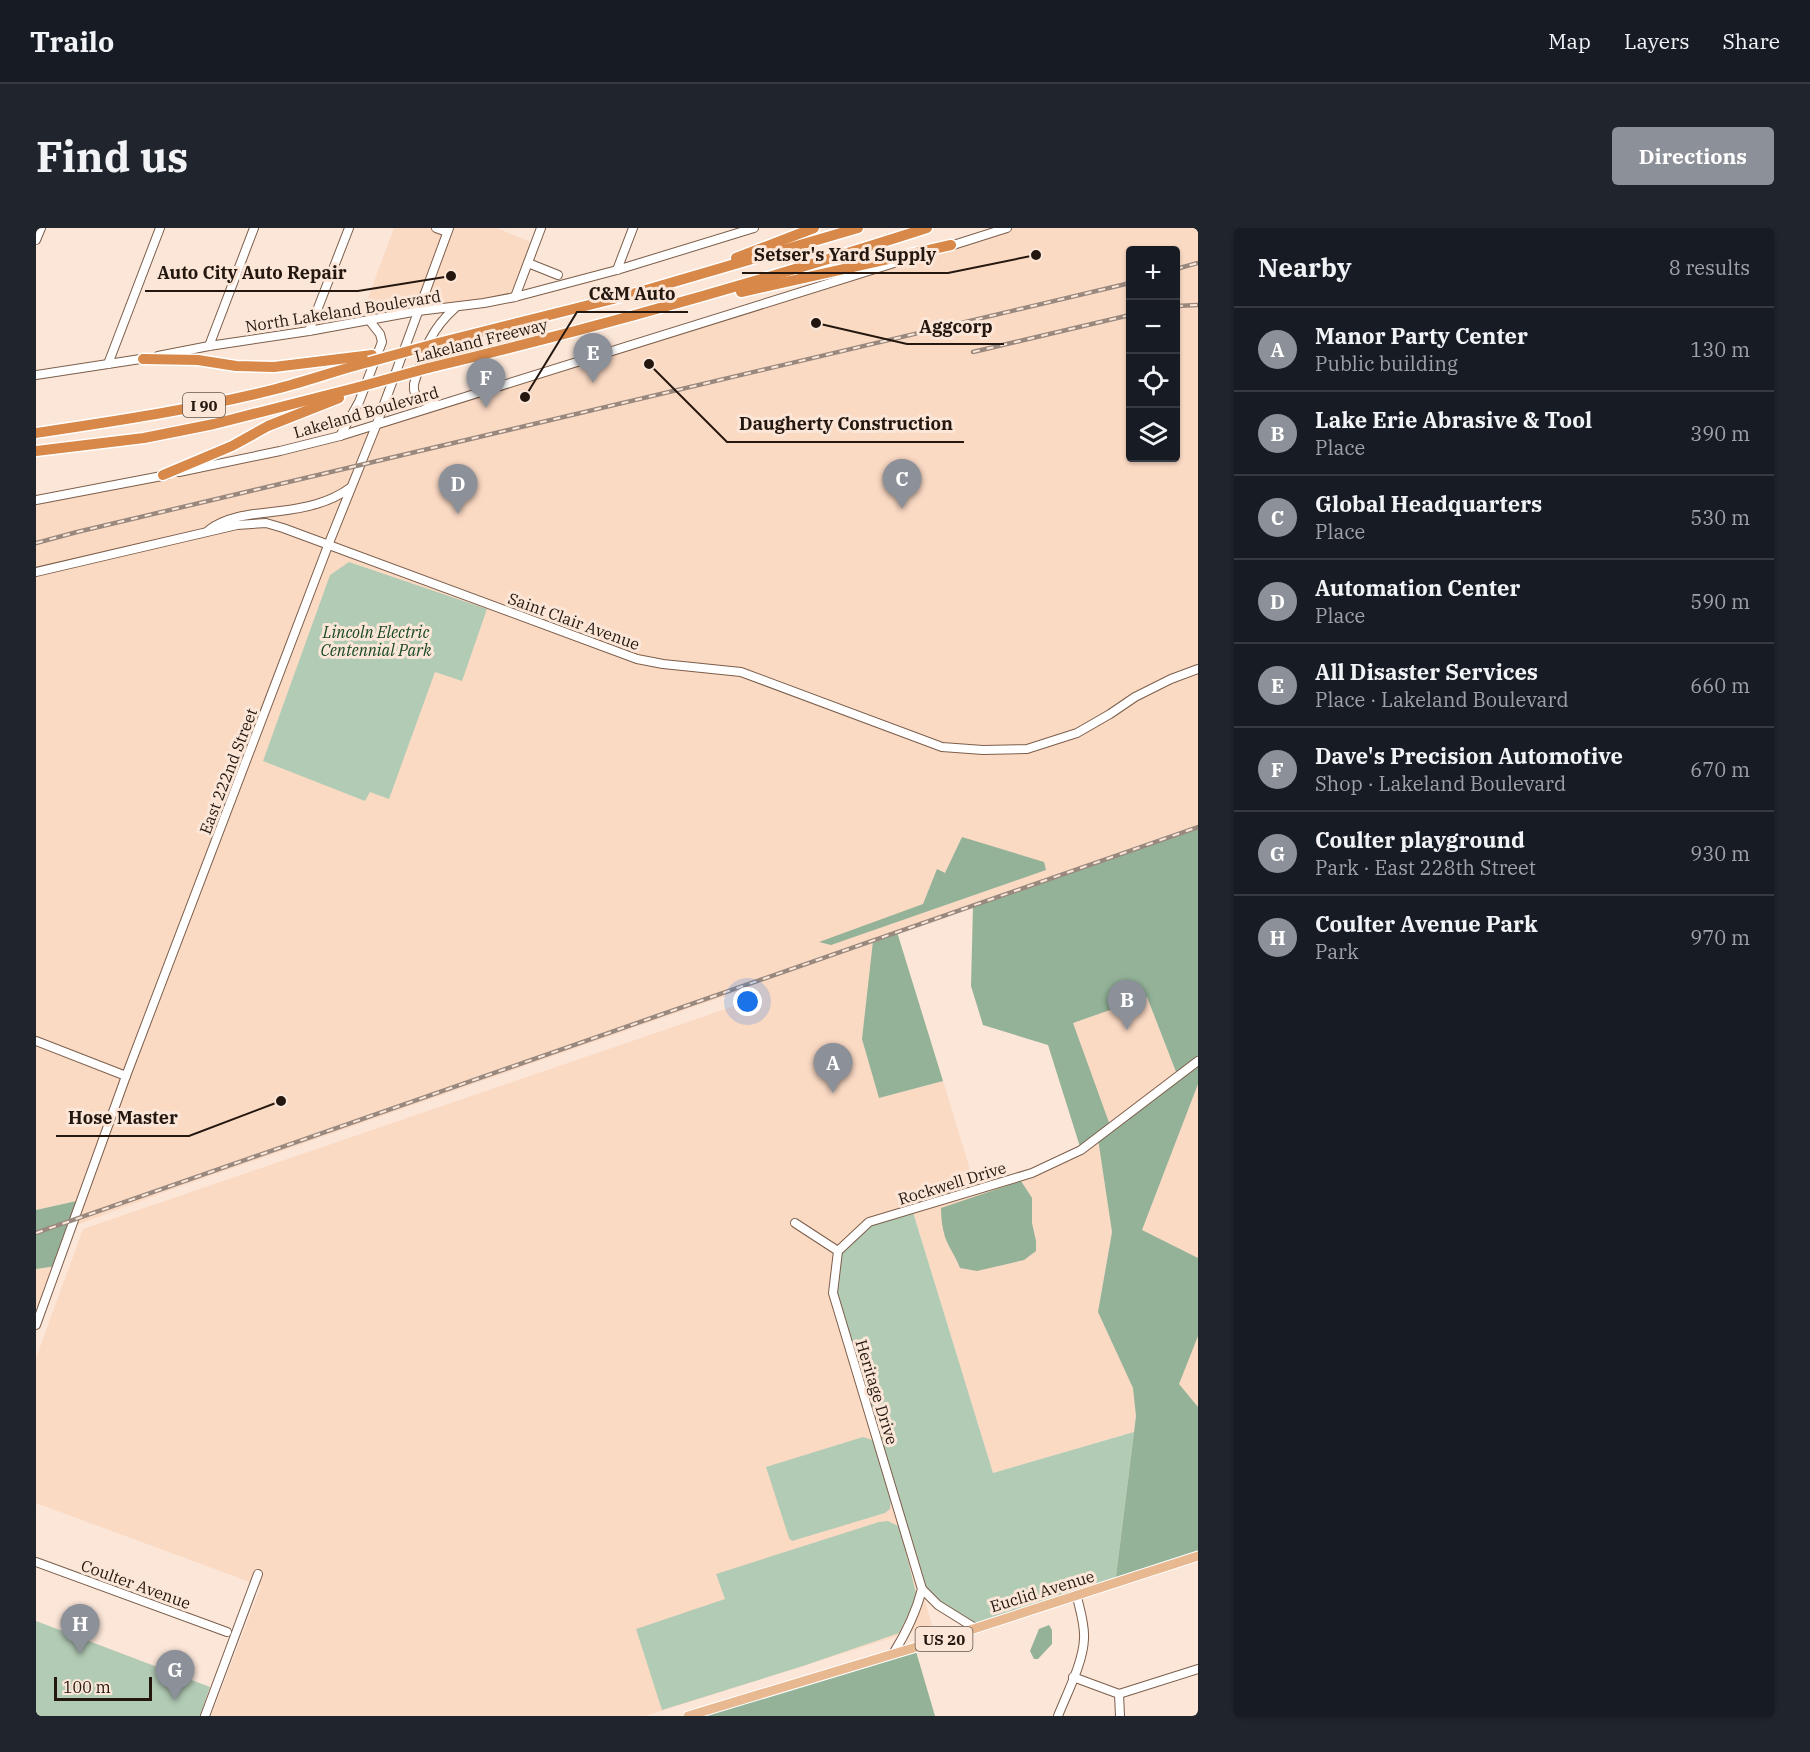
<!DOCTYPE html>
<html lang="en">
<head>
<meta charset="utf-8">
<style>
	body { margin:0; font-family:"IBM Plex Serif",serif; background:#20242c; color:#f1f3f6 }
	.controls { position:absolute; right:18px; top:18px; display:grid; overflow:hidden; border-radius:6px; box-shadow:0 2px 4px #0004 }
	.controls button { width:54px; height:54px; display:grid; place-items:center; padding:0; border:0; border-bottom:2px solid #363941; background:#171b24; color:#f1f3f6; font:30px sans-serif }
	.scale { position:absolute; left:18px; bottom:15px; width:98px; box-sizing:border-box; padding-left:6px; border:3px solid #23170f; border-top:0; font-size:16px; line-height:21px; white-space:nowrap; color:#23170f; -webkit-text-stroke:4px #fbe6d8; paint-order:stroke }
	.you { position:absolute; left:712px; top:774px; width:21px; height:21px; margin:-15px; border:4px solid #fff; border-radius:50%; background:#1a73e8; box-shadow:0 0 0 9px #1a73e833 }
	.badge { display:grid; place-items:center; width:39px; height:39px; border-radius:50%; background:#8c9099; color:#fff; font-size:20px; font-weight:700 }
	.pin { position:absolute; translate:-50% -50px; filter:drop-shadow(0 2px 3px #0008) }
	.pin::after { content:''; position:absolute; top:32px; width:21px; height:18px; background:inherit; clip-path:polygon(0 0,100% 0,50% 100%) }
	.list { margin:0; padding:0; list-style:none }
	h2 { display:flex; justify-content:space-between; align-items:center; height:78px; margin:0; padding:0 24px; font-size:26px }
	h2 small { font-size:20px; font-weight:400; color:#9ea1a6 }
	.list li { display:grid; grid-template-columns:39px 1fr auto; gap:18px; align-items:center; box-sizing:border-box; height:84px; padding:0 24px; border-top:2px solid #363941 }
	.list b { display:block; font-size:22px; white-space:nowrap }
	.list p { margin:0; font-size:20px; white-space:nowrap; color:#9ea1a6 }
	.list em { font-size:20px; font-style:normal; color:#9ea1a6 }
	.icon { flex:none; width:33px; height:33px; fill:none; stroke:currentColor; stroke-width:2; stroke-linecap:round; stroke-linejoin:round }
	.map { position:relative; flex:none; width:1162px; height:1488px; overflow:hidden; border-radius:6px }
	header { display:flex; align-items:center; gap:36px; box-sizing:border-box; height:84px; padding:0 30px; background:#171b24; border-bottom:2px solid #363941 }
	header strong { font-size:28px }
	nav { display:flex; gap:33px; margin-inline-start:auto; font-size:21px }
	.intro { display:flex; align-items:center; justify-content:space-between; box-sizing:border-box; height:144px; padding:0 36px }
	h1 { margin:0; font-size:42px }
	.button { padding:15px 27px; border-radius:6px; background:#8c9099; color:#fff; font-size:21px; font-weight:700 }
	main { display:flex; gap:36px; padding:0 36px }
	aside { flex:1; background:#171b24; border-radius:6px; box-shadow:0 2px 4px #0004 }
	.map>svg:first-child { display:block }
	.built { fill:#fbdac4; fill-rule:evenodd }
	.green { fill:#b2cbb5 }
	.forest { fill:#93b298; fill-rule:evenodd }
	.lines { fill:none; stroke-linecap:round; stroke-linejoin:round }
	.minor-casing { stroke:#7c5e4a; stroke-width:10 }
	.major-casing { stroke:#fff; stroke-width:11 }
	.highway-casing { stroke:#fff; stroke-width:13 }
	.minor { stroke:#fff; stroke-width:8 }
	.major { stroke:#e8b891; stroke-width:9 }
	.highway { stroke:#d88848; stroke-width:10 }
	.rail-casing { stroke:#99887d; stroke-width:4.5 }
	.rail { stroke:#fbe6d8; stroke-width:2; stroke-dasharray:7; stroke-linecap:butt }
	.highway-bridge-casing { stroke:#fff; stroke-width:13; stroke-linecap:butt }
	.highway-bridge { stroke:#d88848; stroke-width:10 }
	.labels { text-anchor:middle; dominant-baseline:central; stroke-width:6; stroke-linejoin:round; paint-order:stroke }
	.shield { fill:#fbe6d8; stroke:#64554b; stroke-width:1.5 }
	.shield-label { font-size:15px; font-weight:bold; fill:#23170f }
	.street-label { font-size:16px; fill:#23170f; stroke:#fbe6d8 }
	.park-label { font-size:16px; font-style:italic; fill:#174824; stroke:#fbe6d8 }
	.leader { fill:none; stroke:#23170f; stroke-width:2 }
	.callout-dot { fill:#23170f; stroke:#fbe6d8; stroke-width:2 }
	.callout-label { font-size:18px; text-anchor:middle; font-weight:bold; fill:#23170f; stroke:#fbe6d8; stroke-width:6; stroke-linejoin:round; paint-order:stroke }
</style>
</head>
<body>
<header>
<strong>Trailo</strong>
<nav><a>Map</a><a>Layers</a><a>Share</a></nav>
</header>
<div class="intro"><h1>Find us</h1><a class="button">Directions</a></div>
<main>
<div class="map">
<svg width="1162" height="1488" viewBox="0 0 1162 1488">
	<rect width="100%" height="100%" fill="#fbe6d8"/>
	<g class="built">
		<path d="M 358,0 L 461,0 L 499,16 L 479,69 L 323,94 Z"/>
		<path d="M 971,0 L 1162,0 L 1162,599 L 837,713 L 843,870 L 907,853 L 940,961 L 996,945 L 1062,910 L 1076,1004 L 1062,1084 L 1098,1160 L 1100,1188 L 1098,1204 L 957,1245 L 876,981 L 798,1061 L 896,1397 L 609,1488 L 175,1488 L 225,1358 L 0,1275 L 0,1130 L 47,1001 L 713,773 L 709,761 L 137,961 L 35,999 L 45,972 L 0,982 L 0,272 L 244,223 ZM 1094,22 L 1140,22 L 1140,230 L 1094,230 Z"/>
		<path d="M 1111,769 L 1142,849 L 1075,901 L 1036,795 Z"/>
		<path d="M 1162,856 L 1162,1230 L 1125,1183 L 1106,1002 Z"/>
		<path d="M 21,1038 L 0,1096 L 0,1041 Z"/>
	</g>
	<g class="green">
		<path d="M 313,334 L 451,381 L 426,453 L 399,444 L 353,571 L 334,564 L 329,573 L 227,533 L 294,347 Z"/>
		<path d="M 876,981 L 957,1245 L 1098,1204 L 1079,1356 L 939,1400 L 886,1361 L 797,1065 L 802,1023 L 833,994 Z"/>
		<path d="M 827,1209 L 836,1212 L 839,1217 L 855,1270 L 854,1281 L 849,1285 L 756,1313 L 753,1310 L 730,1239 Z"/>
		<path d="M 852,1293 L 862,1298 L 865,1305 L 881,1369 L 863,1405 L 767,1438 L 626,1482 L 600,1401 L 689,1371 L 680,1346 L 843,1294 Z"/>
		<path d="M 0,1393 L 174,1459 L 164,1488 L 0,1488 Z"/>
	</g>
	<g class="forest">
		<path d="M 1162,599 L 1162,856 L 1106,1002 L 1162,1030 L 1162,1108 L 1143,1156 L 1162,1179 L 1162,1328 L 1079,1356 L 1100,1188 L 1097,1160 L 1062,1084 L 1076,1004 L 1062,911 L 1045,922 L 1012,817 L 947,797 L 935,758 L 937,678 ZM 1111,769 L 1142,849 L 1075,900 L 1037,795 Z"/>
		<path d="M 926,609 L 1008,634 L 1010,642 L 795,717 L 783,714 L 887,676 L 901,641 L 909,645 Z"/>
		<path d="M 861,704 L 907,853 L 843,870 L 826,811 L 837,713 Z"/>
		<path d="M 985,953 L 996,970 L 996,995 L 1000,1013 L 1000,1023 L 988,1032 L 941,1043 L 924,1040 C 920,1029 913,1020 909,1009 C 906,999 905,990 905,980 Z"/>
		<path d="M 45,972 L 21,1038 L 0,1041 L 0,982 Z"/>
		<path d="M 1013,1397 L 1016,1402 L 1016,1416 L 1002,1431 L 998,1431 L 994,1423 L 1003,1401 Z"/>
		<path d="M 879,1420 L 899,1488 L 652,1488 Z"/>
	</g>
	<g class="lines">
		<g class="minor-casing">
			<g id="minor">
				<path d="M 400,0 L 411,4"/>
				<path d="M 0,12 L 5,0"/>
				<path d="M 911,19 L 971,0"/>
				<path d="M 492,35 L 522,47"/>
				<path d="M 581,42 L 597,0"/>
				<path d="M 479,69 L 505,0"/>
				<path d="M 273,103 L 313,0"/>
				<path d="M 173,118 L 218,0"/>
				<path d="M 122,128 L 173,118 L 273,103 L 382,83 L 448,75 L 479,69 L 581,42 L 718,0"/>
				<path d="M 72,136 L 124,0"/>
				<path d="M 0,147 L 111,130"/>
				<path d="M 402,177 C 389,175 376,172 378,156 C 388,124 393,103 419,80"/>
				<path d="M 304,208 L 323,174 L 346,114 L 344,106 L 333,92"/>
				<path d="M 143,244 L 244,223 L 304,208 L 871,31"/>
				<path d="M 0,272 L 131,247"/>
				<path d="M 173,302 C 192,287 220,286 244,283 C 269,280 293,275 314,260"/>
				<path d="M 0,344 L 201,297 L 230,295 L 247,300 L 601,431 L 627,436 L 705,444 L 906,519 L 947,522 L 991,521 L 1041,505 L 1074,486 L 1099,469 L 1135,451 L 1162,441"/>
				<path d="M 0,813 L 90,848"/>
				<path d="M 759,995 L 802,1023 L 797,1065 L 886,1361 C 880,1385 870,1405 857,1426"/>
				<path d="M 802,1023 L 833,994 L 996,945 L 1045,922 L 1162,833"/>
				<path d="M 0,1097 L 90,848 L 293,315 L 340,198 L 413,0"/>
				<path d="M 0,1334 L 191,1404"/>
				<path d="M 886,1361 L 902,1377 L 939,1400"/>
				<path d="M 1037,1449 L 1083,1466 L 1162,1441"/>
				<path d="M 1083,1466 L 1084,1488"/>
				<path d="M 169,1488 L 222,1346"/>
				<path d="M 1022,1488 C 1031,1465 1047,1435 1048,1411 C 1049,1397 1044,1382 1041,1369"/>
			</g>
		</g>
		<g class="major-casing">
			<path id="major" d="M 652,1488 L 897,1414 L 1162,1328"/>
		</g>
		<g class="highway-casing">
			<g id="highway">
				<path d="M 700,30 L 778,0"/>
				<path d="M 705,64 L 915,17"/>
				<path d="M 402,115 L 593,67 L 822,0"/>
				<path d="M 107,131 L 162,132 L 200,138 L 238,139 L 336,127"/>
				<path d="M 392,140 C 560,100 726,53 891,0"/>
				<path d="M 0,205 C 80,193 161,181 240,161 C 271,153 302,142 333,134"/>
				<path d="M 0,223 L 108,210 L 178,196 L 323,159"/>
				<path d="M 127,247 L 196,218 L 232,198 L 303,170"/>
			</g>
		</g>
		<use href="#minor" class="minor"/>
		<use href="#major" class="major"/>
		<use href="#highway" class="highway"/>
		<g class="rail-casing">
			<g id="rail">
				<path d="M 1140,41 L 1162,35"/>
				<path d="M 1140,78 L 1162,77"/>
				<path d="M 937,124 L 1094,87"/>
				<path d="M 0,315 L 41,304 L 1094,55"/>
				<path d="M 0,1005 L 1162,599"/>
			</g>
		</g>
		<use href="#rail" class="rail"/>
		<g class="highway-bridge-casing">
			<g id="highway-bridge">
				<path d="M 333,134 L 402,115"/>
				<path d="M 323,159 L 392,140"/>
			</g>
		</g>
		<use href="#highway-bridge" class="highway-bridge"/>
	</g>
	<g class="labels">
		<g class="shield">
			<rect x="147" y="165" width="42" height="24" rx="4.5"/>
			<rect x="879.5" y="1399" width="57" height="24" rx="4.5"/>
		</g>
		<g class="shield-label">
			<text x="168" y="177">I 90</text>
			<text x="908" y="1411">US 20</text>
		</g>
		<g class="street-label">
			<text transform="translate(307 83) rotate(-9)">North Lakeland Boulevard</text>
			<text transform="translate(445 112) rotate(-14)">Lakeland Freeway</text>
			<text transform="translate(330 184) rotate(-16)">Lakeland Boulevard</text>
			<text transform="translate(538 393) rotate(20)">Saint Clair Avenue</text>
			<text transform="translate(192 543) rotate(-69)">East 222nd Street</text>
			<text transform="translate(916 955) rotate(-17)">Rockwell Drive</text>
			<text transform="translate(841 1164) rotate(73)">Heritage Drive</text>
			<text transform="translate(100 1356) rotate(20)">Coulter Avenue</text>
			<text transform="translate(1006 1363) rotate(-17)">Euclid Avenue</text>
		</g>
		<g class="park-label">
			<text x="340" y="404">Lincoln Electric<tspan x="340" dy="18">Centennial Park</tspan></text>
		</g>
	</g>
	<path class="leader" d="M1000 27L912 45H706M415 48L322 63H109M489 169L541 84H652M780 95L871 116H968M613 136L691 214H928M245 873L153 908H20"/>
	<g class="callout-dot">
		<circle cx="1000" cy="27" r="6"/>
		<circle cx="415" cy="48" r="6"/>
		<circle cx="489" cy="169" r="6"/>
		<circle cx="780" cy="95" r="6"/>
		<circle cx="613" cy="136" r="6"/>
		<circle cx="245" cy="873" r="6"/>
	</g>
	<g class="callout-label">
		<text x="809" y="33">Setser's Yard Supply</text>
		<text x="216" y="51">Auto City Auto Repair</text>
		<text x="596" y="72">C&amp;M Auto</text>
		<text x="920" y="105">Aggcorp</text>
		<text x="810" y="202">Daugherty Construction</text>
		<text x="87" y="896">Hose Master</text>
	</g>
</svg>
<div class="controls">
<button>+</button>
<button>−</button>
<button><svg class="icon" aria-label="locate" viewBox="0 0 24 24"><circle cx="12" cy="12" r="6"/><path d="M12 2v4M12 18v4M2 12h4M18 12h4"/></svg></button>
<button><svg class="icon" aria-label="layers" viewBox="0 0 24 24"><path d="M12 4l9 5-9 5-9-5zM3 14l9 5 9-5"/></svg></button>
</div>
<div class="scale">100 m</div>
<div class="you"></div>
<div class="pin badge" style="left:797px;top:865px">A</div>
<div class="pin badge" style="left:1091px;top:802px">B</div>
<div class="pin badge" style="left:866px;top:281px">C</div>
<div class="pin badge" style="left:422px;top:286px">D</div>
<div class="pin badge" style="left:557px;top:155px">E</div>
<div class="pin badge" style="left:450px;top:180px">F</div>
<div class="pin badge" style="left:139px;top:1472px">G</div>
<div class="pin badge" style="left:44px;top:1426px">H</div>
</div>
<aside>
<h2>Nearby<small>8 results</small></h2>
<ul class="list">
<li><span class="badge">A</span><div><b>Manor Party Center</b><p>Public building</p></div><em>130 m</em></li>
<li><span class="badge">B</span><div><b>Lake Erie Abrasive &amp; Tool</b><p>Place</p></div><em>390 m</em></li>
<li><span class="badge">C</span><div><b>Global Headquarters</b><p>Place</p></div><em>530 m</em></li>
<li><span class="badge">D</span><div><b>Automation Center</b><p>Place</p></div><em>590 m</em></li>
<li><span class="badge">E</span><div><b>All Disaster Services</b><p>Place · Lakeland Boulevard</p></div><em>660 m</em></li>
<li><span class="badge">F</span><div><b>Dave's Precision Automotive</b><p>Shop · Lakeland Boulevard</p></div><em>670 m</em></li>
<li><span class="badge">G</span><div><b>Coulter playground</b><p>Park · East 228th Street</p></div><em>930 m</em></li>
<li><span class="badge">H</span><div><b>Coulter Avenue Park</b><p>Park</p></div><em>970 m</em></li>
</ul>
</aside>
</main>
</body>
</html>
